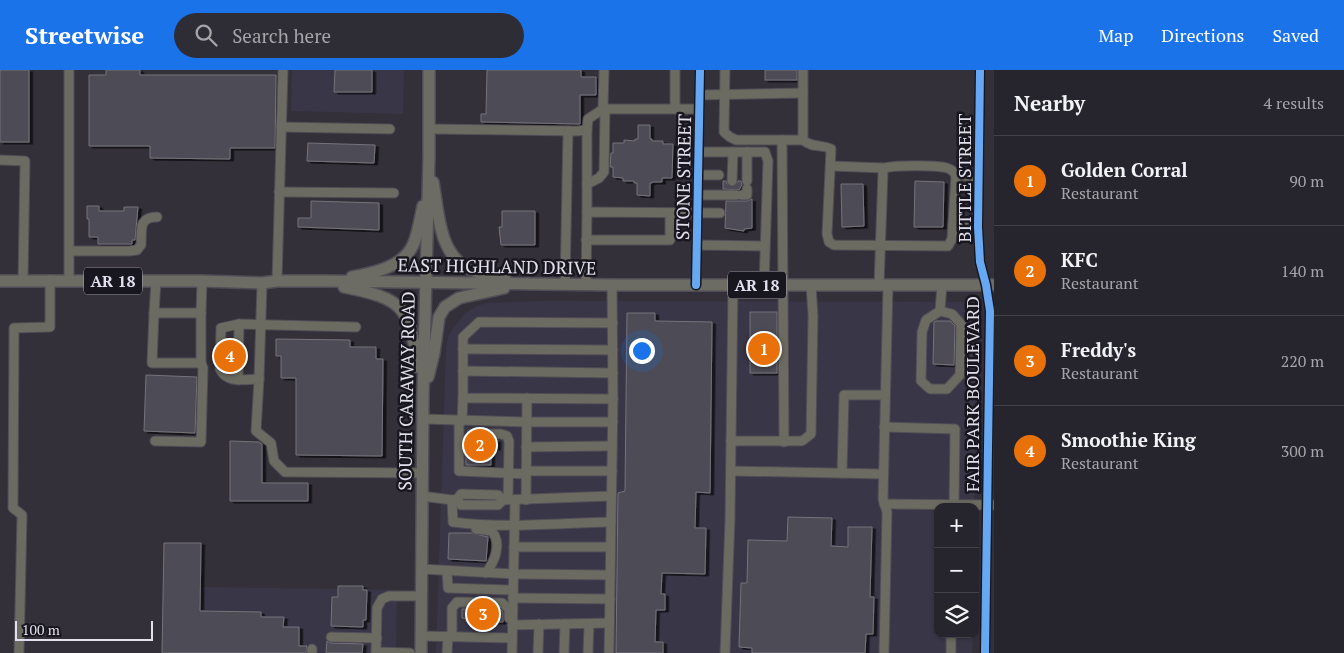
<!DOCTYPE html>
<html lang="en">
<head>
<meta charset="utf-8">
<style>
	body { margin:0; font-family:"PT Serif",serif; background:#2e2c34; color:#f1f3f6 }
	.controls { position:absolute; right:15px; bottom:15px; display:grid; overflow:hidden; border-radius:10px; box-shadow:0 1px 4px #0004 }
	.controls button { width:45px; height:45px; display:grid; place-items:center; padding:0; border:0; border-bottom:1px solid #424148; background:#26242c; color:#f1f3f6; font:25px sans-serif }
	.scale { position:absolute; left:15px; bottom:12px; width:138px; box-sizing:border-box; padding-left:5px; border:2px solid #e3e0ed; border-top:0; font-size:14px; line-height:18px; white-space:nowrap; color:#e3e0ed; -webkit-text-stroke:4px #18161f; paint-order:stroke }
	.you { position:absolute; left:641px; top:280px; width:18px; height:18px; margin:-12px; border:4px solid #fff; border-radius:50%; background:#1a73e8; box-shadow:0 0 0 8px #1a73e833 }
	.badge { display:grid; place-items:center; width:32px; height:32px; border-radius:50%; background:#1a73e8; color:#fff; font-size:16px; font-weight:700 }
	.pin { position:absolute; translate:-50% -50%; border:2px solid #fff; box-shadow:0 1px 5px #0006 }
	.list { margin:0; padding:0; list-style:none }
	h2 { display:flex; justify-content:space-between; align-items:center; height:65px; margin:0; padding:0 20px; font-size:21px }
	h2 small { font-size:16px; font-weight:400; color:#a4a4a9 }
	.list li { display:grid; grid-template-columns:32px 1fr auto; gap:15px; align-items:center; box-sizing:border-box; height:90px; padding:0 20px; border-top:1px solid #424148 }
	.list b { display:block; font-size:19px; white-space:nowrap }
	.list p { margin:0; font-size:16px; white-space:nowrap; color:#a4a4a9 }
	.list em { font-size:16px; font-style:normal; color:#a4a4a9 }
	.icon { flex:none; width:28px; height:28px; fill:none; stroke:currentColor; stroke-width:2; stroke-linecap:round; stroke-linejoin:round }
	.map { position:relative; flex:none; width:994px; height:583px; overflow:hidden }
	header { display:flex; align-items:center; gap:30px; box-sizing:border-box; height:70px; padding:0 25px; background:#1a73e8; color:#fff }
	header strong { font-size:24px }
	nav { display:flex; gap:28px; margin-inline-start:auto; font-size:18px }
	.search { width:350px; height:45px; background:#2e2c34; display:flex; align-items:center; gap:12px; box-sizing:border-box; padding:0 18px; border-radius:28px; color:#a4a4a9; font-size:19px }
	main { display:flex }
	aside { flex:1; background:#26242c }
	.map>svg:first-child { display:block }
	.commercial { fill:#393647 }
	.building { fill:#4e4b54; stroke:#75737b; filter:url(#shadow) }
	.lines { fill:none; stroke-linecap:round; stroke-linejoin:round }
	.minor-tunnel { stroke:#4d4a55; stroke-width:9; stroke-dasharray:9 4.5; stroke-linecap:butt }
	.minor-casing { stroke:#504d56; stroke-width:11 }
	.major-casing { stroke:#504d56; stroke-width:14 }
	.minor { stroke:#6b6b61; stroke-width:9 }
	.major { stroke:#6c6c64; stroke-width:11 }
	.cycleway-casing { stroke:#18161f; stroke-width:11 }
	.cycleway { stroke:#66a8f1; stroke-width:8 }
	.labels { text-anchor:middle; dominant-baseline:central; stroke-width:5; stroke-linejoin:round; paint-order:stroke }
	.shield { fill:#18161f; stroke:#a6a3af; stroke-width:1 }
	.shield-label { font-size:16px; font-weight:bold; fill:#e3e0ed }
	.street-label { font-size:18px; fill:#e3e0ed; stroke:#18161f }
</style>
</head>
<body>
<header>
<strong>Streetwise</strong>
<div class="search"><svg class="icon" aria-label="search" viewBox="0 0 24 24"><circle cx="10" cy="10" r="6"/><path d="M15 15l6 6"/></svg>Search here</div>
<nav><a>Map</a><a>Directions</a><a>Saved</a></nav>
</header>
<main>
<div class="map">
<svg width="994" height="583" viewBox="0 0 994 583">
	<defs>
		<filter id="shadow"><feDropShadow dx="3.5" dy="2" stdDeviation="0" flood-color="#0009"/></filter>
	</defs>
	<rect width="100%" height="100%" fill="#33303a"/>
	<g class="commercial">
		<path d="M 292,0 L 404,0 L 403,44 L 291,41 Z"/>
		<path d="M 544,231 L 969,232 L 976,240 L 974,437 L 938,437 L 938,564 L 973,564 L 972,583 L 436,583 L 446,277 L 449,264 L 465,243 L 477,236 L 486,233 Z"/>
		<path d="M 203,517 L 397,520 L 396,583 L 202,583 Z"/>
	</g>
	<g class="building">
		<rect x="0" y="0" width="29" height="72"/>
		<path d="M 106,0 L 140,0 L 140,5 L 276,5 L 275,78 L 230,78 L 230,89 L 150,88 L 150,76 L 89,76 L 89,5 L 106,5 Z"/>
		<path d="M 335,0 L 372,0 L 372,22 L 334,22 Z"/>
		<path d="M 487,0 L 581,0 L 581,7 L 596,7 L 596,25 L 580,25 L 580,54 L 481,52 L 481,44 L 486,44 Z"/>
		<rect x="765" y="0" width="32" height="10"/>
		<path d="M 638,55 L 650,55 L 650,69 L 652,69 L 652,71 L 663,71 L 663,74 L 673,74 L 672,108 L 662,108 L 662,112 L 652,112 L 652,113 L 650,113 L 650,126 L 637,125 L 637,113 L 634,113 L 634,111 L 623,111 L 623,108 L 613,107 L 613,97 L 610,97 L 611,83 L 613,83 L 613,73 L 624,73 L 624,70 L 635,71 L 635,69 L 638,69 Z"/>
		<path d="M 308,73 L 375,75 L 374,93 L 307,91 Z"/>
		<path d="M 723,111 L 726,111 L 727,114 L 731,117 L 735,116 L 738,111 L 741,111 L 742,115 L 739,120 L 723,119 Z"/>
		<path d="M 915,111 L 944,112 L 943,157 L 914,157 Z"/>
		<path d="M 841,114 L 863,114 L 864,156 L 842,157 Z"/>
		<path d="M 752,129 L 752,158 L 744,159 L 744,161 L 725,158 L 726,131 L 747,131 Z"/>
		<path d="M 311,131 L 379,133 L 379,160 L 298,157 L 298,148 L 311,148 Z"/>
		<path d="M 87,136 L 99,136 L 99,141 L 124,141 L 124,137 L 138,137 L 135,170 L 132,170 L 132,174 L 98,174 L 98,167 L 89,167 L 89,149 L 87,149 Z"/>
		<path d="M 502,141 L 535,141 L 535,175 L 501,175 L 499,157 L 502,157 Z"/>
		<rect x="750" y="242" width="27" height="61"/>
		<path d="M 627,243 L 655,243 L 655,251 L 712,252 L 710,423 L 696,422 L 695,458 L 706,458 L 705,504 L 662,503 L 661,524 L 665,524 L 665,540 L 656,540 L 655,572 L 663,572 L 663,583 L 616,583 L 618,423 L 625,421 Z"/>
		<path d="M 936,251 L 950,251 L 955,256 L 954,295 L 933,294 L 934,252 Z"/>
		<path d="M 276,269 L 350,270 L 350,277 L 376,277 L 376,289 L 383,289 L 382,386 L 296,385 L 296,308 L 281,308 L 281,286 L 276,286 Z"/>
		<path d="M 227,274 L 232,274 L 232,298 L 226,297 Z"/>
		<path d="M 146,305 L 197,307 L 195,363 L 144,361 Z"/>
		<path d="M 468,360 L 476,360 L 475,364 L 478,370 L 497,370 L 497,378 L 491,378 L 491,395 L 466,395 L 466,366 L 468,366 Z"/>
		<path d="M 230,371 L 259,372 L 262,374 L 262,413 L 308,413 L 308,431 L 230,431 Z"/>
		<path d="M 788,447 L 832,448 L 831,476 L 848,477 L 848,457 L 872,457 L 870,527 L 874,527 L 873,564 L 866,564 L 865,583 L 752,583 L 752,578 L 739,577 L 741,513 L 747,513 L 748,470 L 787,471 Z"/>
		<path d="M 449,463 L 472,463 L 488,467 L 486,491 L 448,489 Z"/>
		<path d="M 164,473 L 201,473 L 200,541 L 261,542 L 261,547 L 284,547 L 283,557 L 299,557 L 299,576 L 307,576 L 306,583 L 162,583 Z"/>
		<path d="M 338,516 L 363,516 L 363,520 L 367,520 L 366,550 L 363,550 L 363,557 L 331,556 L 332,527 L 338,527 Z"/>
		<path d="M 462,539 L 500,539 L 503,542 L 503,552 L 466,552 L 466,549 L 462,548 Z"/>
		<path d="M 327,571 L 331,573 L 363,574 L 362,583 L 326,583 Z"/>
	</g>
	<g class="lines">
		<g class="minor-tunnel">
			<path d="M 732,119 L 732,111"/>
			<path d="M 468,364 L 481,364"/>
		</g>
		<g class="minor-casing">
			<g id="minor">
				<path d="M 69,0 L 69,210"/>
				<path d="M 675,0 L 675,39"/>
				<path d="M 725,0 L 724,62 L 730,67 L 736,70 L 803,70 C 812,78 821,74 831,79 L 827,164 L 829,172 L 834,175 L 948,176 L 952,169 L 956,105 C 954,102 951,99 947,98 C 936,95 895,95 885,98 L 883,101 L 879,216"/>
				<path d="M 980,0 L 978,157 L 980,192 L 986,215 L 990,241 L 985,583"/>
				<path d="M 700,25 L 803,23"/>
				<path d="M 603,39 L 604,0"/>
				<path d="M 281,57 L 390,59"/>
				<path d="M 429,59 L 577,61 L 587,60 L 588,49 L 603,39 L 699,39"/>
				<path d="M 782,70 L 784,372"/>
				<path d="M 803,70 L 803,0"/>
				<path d="M 699,82 L 765,82 L 768,91 L 764,215"/>
				<path d="M 747,82 L 747,111"/>
				<path d="M 0,90 L 25,91 L 23,211"/>
				<path d="M 831,96 L 885,98"/>
				<path d="M 699,105 L 719,105"/>
				<path d="M 956,105 L 978,107"/>
				<path d="M 732,111 L 733,82"/>
				<path d="M 587,114 L 599,108 L 604,102 L 605,39"/>
				<path d="M 279,122 L 394,123"/>
				<path d="M 698,125 L 736,125"/>
				<path d="M 742,125 L 747,125 L 747,119"/>
				<path d="M 587,142 L 587,60"/>
				<path d="M 953,155 L 978,157"/>
				<path d="M 586,170 L 670,170 L 670,143"/>
				<path d="M 697,175 L 765,176"/>
				<path d="M 70,181 L 129,181 L 137,180 L 141,175 C 142,160 138,147 157,147"/>
				<path d="M 156,211 L 154,243 L 201,243 L 202,211"/>
				<path d="M 277,211 L 283,0"/>
				<path d="M 262,213 L 259,309 L 256,361 L 271,373 L 274,391 L 285,402 L 422,403"/>
				<path d="M 565,214 L 568,61"/>
				<path d="M 586,214 L 587,142 L 720,143"/>
				<path d="M 696,215 L 700,0"/>
				<path d="M 940,241 L 952,244 L 961,254 L 960,305 L 947,319 L 930,319 L 921,311 L 922,262 L 926,250 L 940,241 L 942,215"/>
				<path d="M 154,243 L 152,293 L 201,293 L 201,243"/>
				<path d="M 613,253 L 479,252 L 463,267 L 463,328 L 613,329"/>
				<path d="M 463,279 L 613,280"/>
				<path d="M 463,301 L 613,303"/>
				<path d="M 259,309 C 245,309 227,314 220,299 L 221,258 L 239,254 L 356,257"/>
				<path d="M 238,310 L 239,254"/>
				<path d="M 423,349 L 526,352 L 613,352"/>
				<path d="M 459,350 L 459,401 L 526,404"/>
				<path d="M 462,351 L 463,328"/>
				<path d="M 884,357 L 955,359 L 954,437"/>
				<path d="M 481,364 L 501,364 L 507,366 L 509,371 L 508,429"/>
				<path d="M 155,371 L 201,372 L 203,298 L 201,293"/>
				<path d="M 731,371 L 802,371 L 811,364 L 813,246 L 811,215"/>
				<path d="M 526,377 L 612,376"/>
				<path d="M 526,401 L 612,401"/>
				<path d="M 731,401 L 883,404"/>
				<path d="M 842,403 L 844,325 L 884,325"/>
				<path d="M 422,426 L 452,430 L 457,429 L 461,424 L 498,425 L 503,430 L 611,426"/>
				<path d="M 457,429 L 461,435 L 498,435 L 503,430"/>
				<path d="M 452,430 L 453,452 C 505,459 559,453 611,452"/>
				<path d="M 526,430 L 527,328"/>
				<path d="M 884,434 L 994,435"/>
				<path d="M 476,459 L 492,461 C 502,474 495,491 486,503"/>
				<path d="M 514,477 L 610,477"/>
				<path d="M 421,499 L 513,504 L 610,505"/>
				<path d="M 447,501 L 448,518 L 513,520"/>
				<path d="M 513,528 L 610,529"/>
				<path d="M 512,555 L 609,553"/>
				<path d="M 421,566 L 512,568"/>
				<path d="M 331,567 L 377,568"/>
				<path d="M 452,567 L 452,538 L 457,532 L 502,533 L 509,539 L 509,548"/>
				<path d="M 376,582 L 410,583"/>
				<path d="M 19,583 L 22,445 L 13,438 L 14,258 L 50,257 L 50,210"/>
				<path d="M 312,583 L 312,579"/>
				<path d="M 376,583 L 377,538 L 382,529 L 389,526 L 421,526"/>
				<path d="M 447,583 L 448,566"/>
				<path d="M 512,583 L 515,430"/>
				<path d="M 538,583 L 539,554"/>
				<path d="M 564,583 L 565,554"/>
				<path d="M 588,583 L 589,554"/>
				<path d="M 609,583 L 613,329 L 612,215"/>
				<path d="M 725,583 L 730,449 L 733,215"/>
				<path d="M 884,583 L 887,442 L 883,429 L 888,216"/>
				<path d="M 951,583 L 951,564"/>
			</g>
		</g>
		<g class="major-casing">
			<g id="major">
				<path d="M 433,112 C 439,143 438,185 471,200 C 482,205 494,206 505,208"/>
				<path d="M 352,207 C 373,203 403,197 413,175 C 418,164 420,149 423,136"/>
				<path d="M 0,211 L 202,211 L 262,213 L 277,211 L 326,211 L 612,215 L 994,215"/>
				<path d="M 344,217 C 405,229 409,237 418,297"/>
				<path d="M 428,307 L 434,283 L 439,247 L 445,237 L 459,228 L 504,218"/>
				<path d="M 421,583 L 423,326 L 429,88 L 429,0"/>
			</g>
		</g>
		<use href="#minor" class="minor"/>
		<use href="#major" class="major"/>
		<g class="cycleway-casing">
			<g id="cycleway">
				<path d="M 980,0 L 978,157 L 980,192 L 986,215 L 990,241 L 985,583"/>
				<path d="M 696,215 L 700,0"/>
			</g>
		</g>
		<use href="#cycleway" class="cycleway"/>
	</g>
	<g class="labels">
		<g class="shield">
			<rect x="84" y="197.5" width="58" height="27" rx="4"/>
			<rect x="728" y="201.5" width="58" height="27" rx="4"/>
		</g>
		<g class="shield-label">
			<text x="113" y="211">AR 18</text>
			<text x="757" y="215">AR 18</text>
		</g>
		<g class="street-label">
			<text transform="translate(683 107) rotate(-89)">STONE STREET</text>
			<text transform="translate(964 108) rotate(-90)">BITTLE STREET</text>
			<text transform="translate(497 196) rotate(1)">EAST HIGHLAND DRIVE</text>
			<text transform="translate(406 321) rotate(-89)">SOUTH CARAWAY ROAD</text>
			<text transform="translate(972 324) rotate(-90)">FAIR PARK BOULEVARD</text>
		</g>
	</g>
</svg>
<div class="controls">
<button>+</button>
<button>−</button>
<button><svg class="icon" aria-label="layers" viewBox="0 0 24 24"><path d="M12 4l9 5-9 5-9-5zM3 14l9 5 9-5"/></svg></button>
</div>
<div class="scale">100 m</div>
<div class="you"></div>
<div class="pin badge" style="left:764px;top:279px;background:#e8710a">1</div>
<div class="pin badge" style="left:480px;top:375px;background:#e8710a">2</div>
<div class="pin badge" style="left:483px;top:544px;background:#e8710a">3</div>
<div class="pin badge" style="left:230px;top:286px;background:#e8710a">4</div>
</div>
<aside>
<h2>Nearby<small>4 results</small></h2>
<ul class="list">
<li><span class="badge" style="background:#e8710a">1</span><div><b>Golden Corral</b><p>Restaurant</p></div><em>90 m</em></li>
<li><span class="badge" style="background:#e8710a">2</span><div><b>KFC</b><p>Restaurant</p></div><em>140 m</em></li>
<li><span class="badge" style="background:#e8710a">3</span><div><b>Freddy's</b><p>Restaurant</p></div><em>220 m</em></li>
<li><span class="badge" style="background:#e8710a">4</span><div><b>Smoothie King</b><p>Restaurant</p></div><em>300 m</em></li>
</ul>
</aside>
</main>
</body>
</html>
